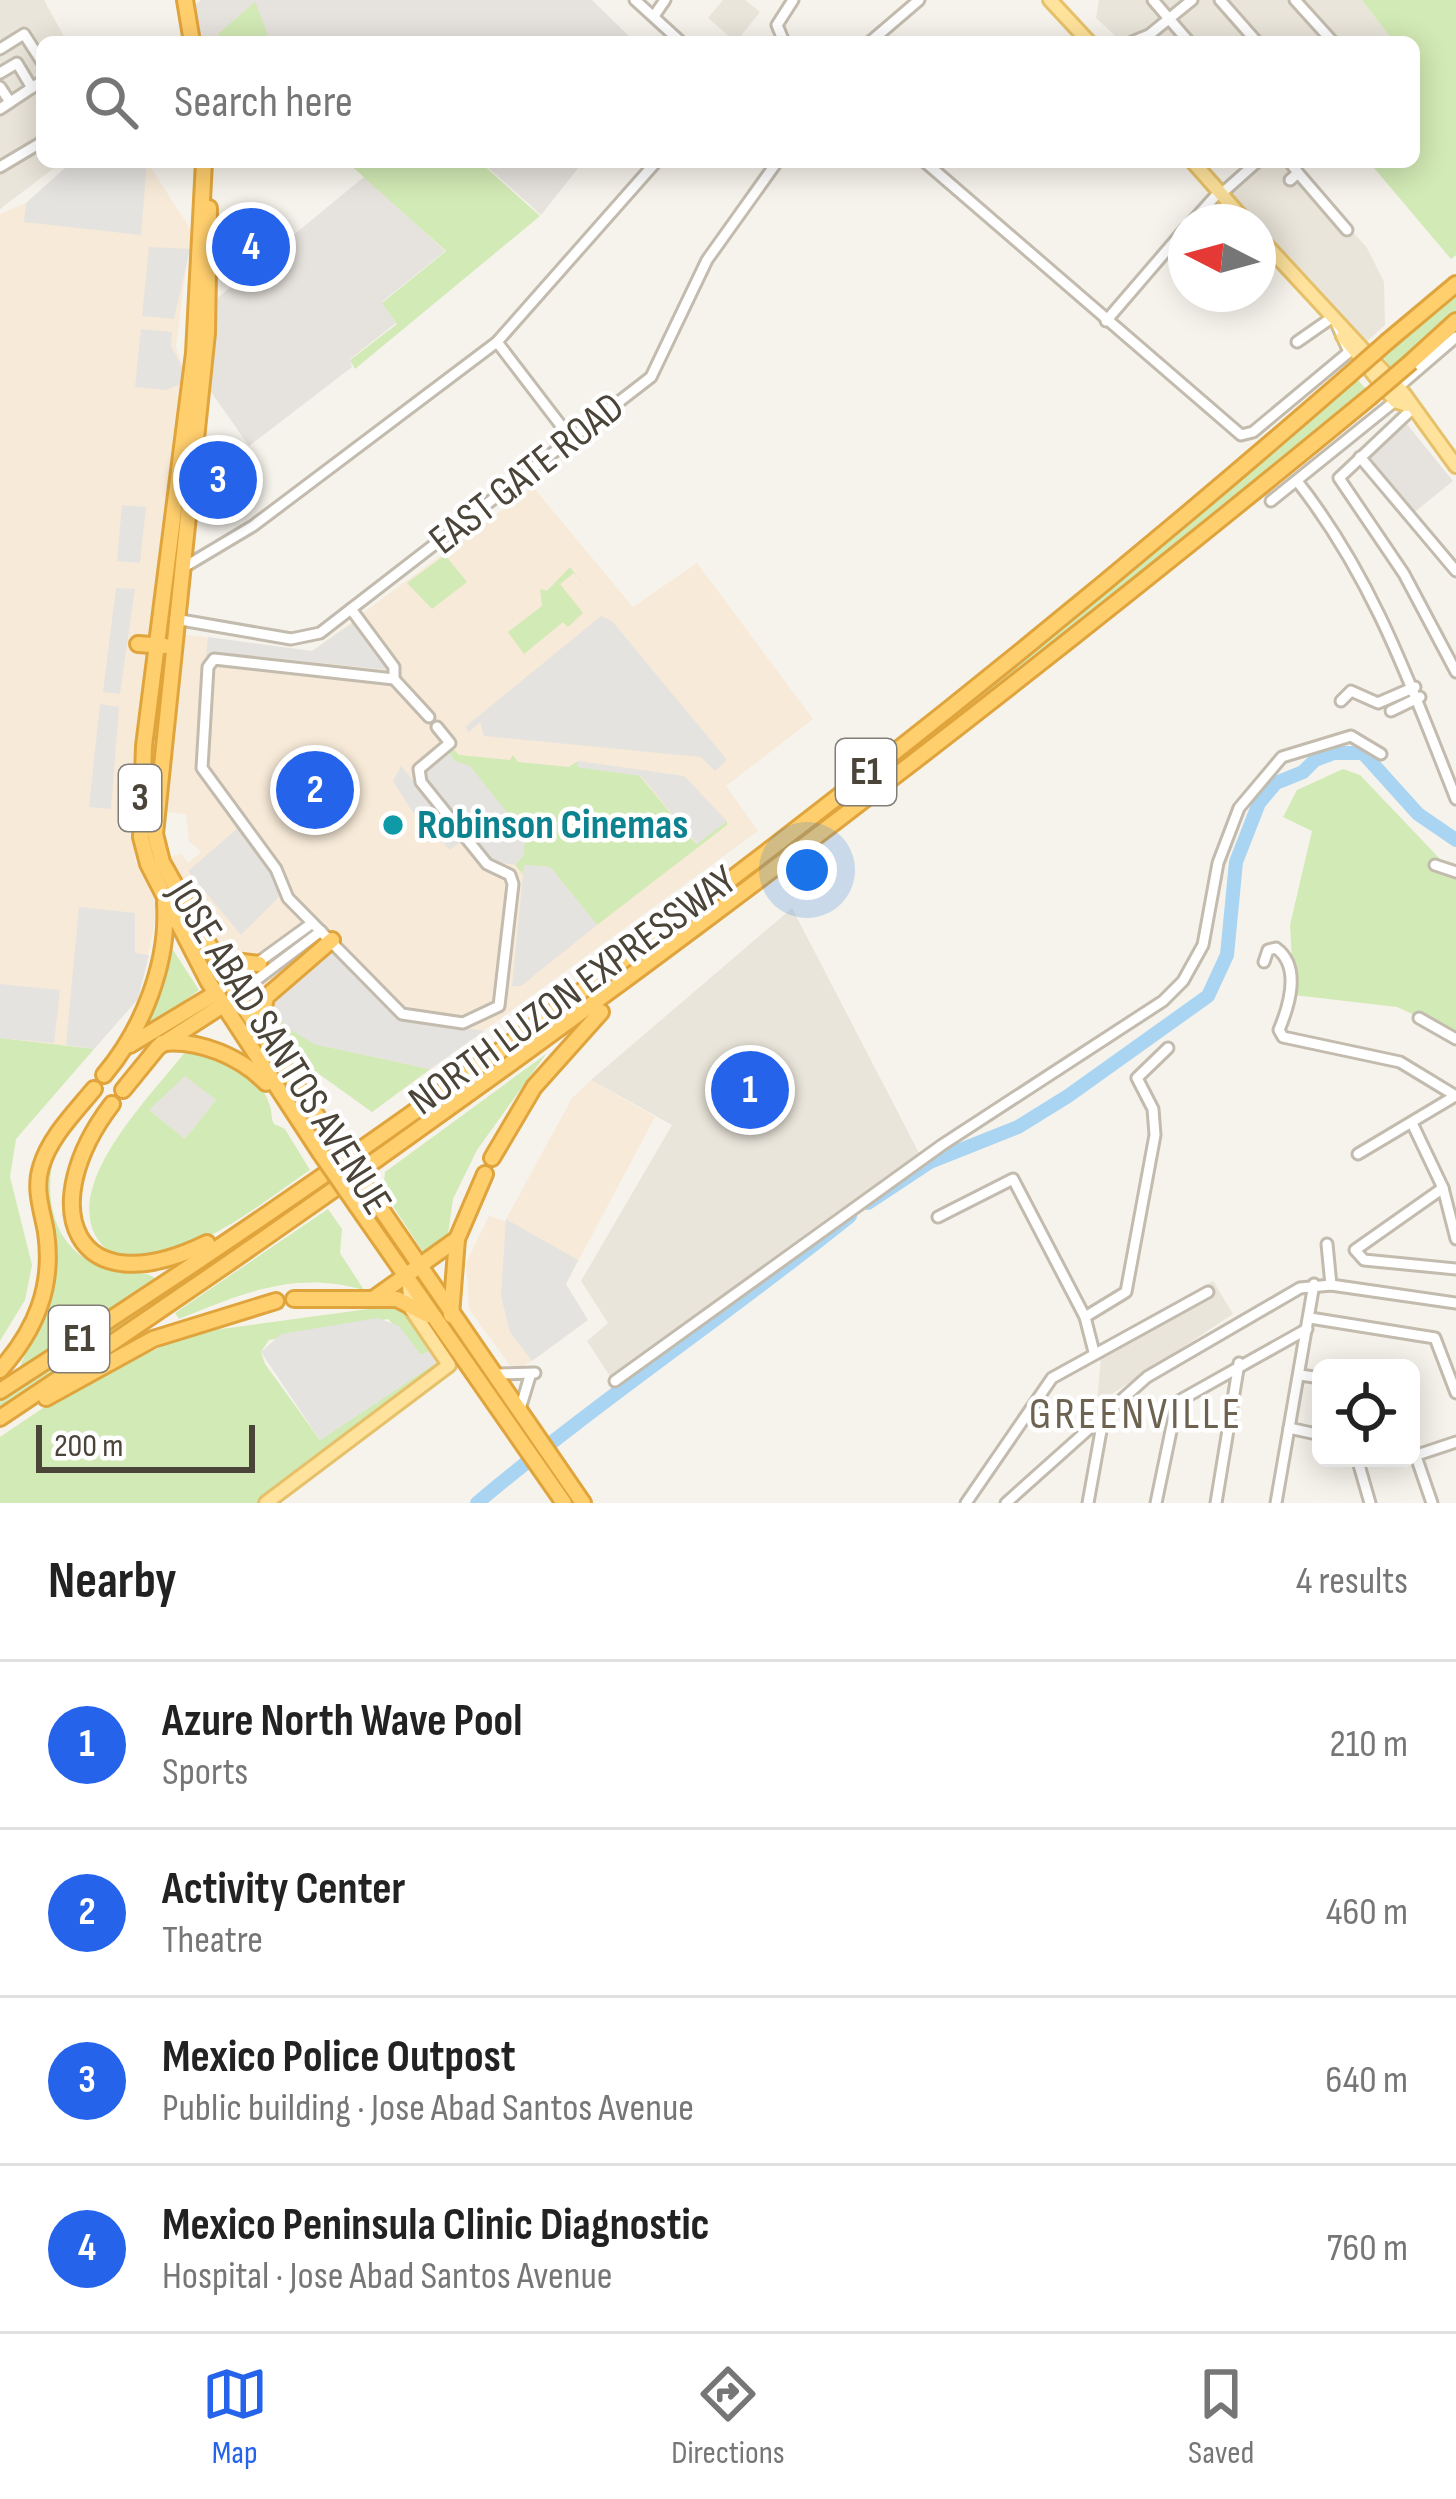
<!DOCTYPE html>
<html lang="en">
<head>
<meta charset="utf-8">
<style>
	body { margin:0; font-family:"Sofia Sans Condensed",sans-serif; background:#f6f6f6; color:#222 }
	.controls { position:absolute; right:36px; bottom:36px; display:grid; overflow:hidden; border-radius:18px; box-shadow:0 6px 30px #0003 }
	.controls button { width:108px; height:108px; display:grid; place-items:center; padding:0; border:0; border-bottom:3px solid #e0e0e0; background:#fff; color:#222; font:60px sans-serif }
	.compass { position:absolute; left:1168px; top:204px; width:108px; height:108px; border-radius:50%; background:#fff; box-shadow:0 6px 30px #0003; rotate:276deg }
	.scale { position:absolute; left:36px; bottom:30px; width:219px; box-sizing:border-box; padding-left:12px; border:6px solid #4b4439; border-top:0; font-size:33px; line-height:42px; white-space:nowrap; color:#4b4439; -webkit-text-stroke:9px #fff; paint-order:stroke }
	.you { position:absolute; left:807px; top:870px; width:42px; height:42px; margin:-30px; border:9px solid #fff; border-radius:50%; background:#1a73e8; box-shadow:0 0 0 18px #1a73e833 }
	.badge { display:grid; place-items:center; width:78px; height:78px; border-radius:50%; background:#2563eb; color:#fff; font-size:39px; font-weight:700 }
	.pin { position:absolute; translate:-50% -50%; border:6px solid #fff; box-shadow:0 3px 12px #0006 }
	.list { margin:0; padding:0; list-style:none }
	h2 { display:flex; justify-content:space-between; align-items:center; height:156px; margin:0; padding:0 48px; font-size:51px }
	h2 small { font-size:39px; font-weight:400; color:#767676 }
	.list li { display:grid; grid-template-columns:78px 1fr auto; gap:36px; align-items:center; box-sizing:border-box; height:168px; padding:0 48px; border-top:3px solid #e0e0e0 }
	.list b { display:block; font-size:45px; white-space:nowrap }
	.list p { margin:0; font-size:39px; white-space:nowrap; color:#767676 }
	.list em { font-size:39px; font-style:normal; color:#767676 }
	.icon { flex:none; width:66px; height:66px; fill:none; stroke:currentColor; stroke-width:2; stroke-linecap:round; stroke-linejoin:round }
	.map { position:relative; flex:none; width:1456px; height:1503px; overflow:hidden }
	.search { position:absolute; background:#fff; box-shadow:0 6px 30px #0003; left:36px; right:36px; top:36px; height:132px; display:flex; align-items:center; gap:30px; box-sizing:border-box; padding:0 42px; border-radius:18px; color:#767676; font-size:45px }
	.sheet { height:828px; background:#fff }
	nav { display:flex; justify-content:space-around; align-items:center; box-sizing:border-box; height:168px; border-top:3px solid #e0e0e0; background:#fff; font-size:33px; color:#767676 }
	nav a { display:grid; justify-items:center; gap:6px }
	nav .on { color:#2563eb }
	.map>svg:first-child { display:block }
	.residential { fill:#eae5da }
	.commercial { fill:#f7ead8 }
	.industrial { fill:#e6e2dd }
	.green { fill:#d2eab5; fill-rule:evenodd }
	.parking { fill:#e5e3e0 }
	.water { fill:#a9d4f2 }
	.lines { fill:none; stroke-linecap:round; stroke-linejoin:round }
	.river { stroke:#a9d4f2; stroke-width:14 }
	.minor-casing { stroke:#c2bbae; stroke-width:15 }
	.major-casing { stroke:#e6c16a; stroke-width:18 }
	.highway-casing { stroke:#e0a43c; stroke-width:20 }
	.minor { stroke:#fff; stroke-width:9 }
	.major { stroke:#ffe39c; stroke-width:12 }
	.highway { stroke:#ffcf6e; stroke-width:14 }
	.highway-bridge-casing { stroke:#e0a43c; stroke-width:20; stroke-linecap:butt }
	.highway-bridge { stroke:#ffcf6e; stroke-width:14 }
	.culture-dot { fill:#0f9aa8; stroke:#fff; stroke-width:4.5 }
	.labels { text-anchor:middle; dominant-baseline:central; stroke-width:9; stroke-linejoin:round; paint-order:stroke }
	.shield { fill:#fff; stroke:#817c74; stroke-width:3 }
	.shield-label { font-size:39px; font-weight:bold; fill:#4b4439 }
	.street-label { font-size:42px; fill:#4b4439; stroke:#fff }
	.culture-label { font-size:42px; font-weight:bold; fill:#0d838f; stroke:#fff; text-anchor:start }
	.neighbourhood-label { font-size:45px; letter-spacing:3px; fill:#6e6250; stroke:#fff }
</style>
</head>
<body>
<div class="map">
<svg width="1456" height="1503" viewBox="0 0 1456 1503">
	<rect width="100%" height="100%" fill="#f6f3ec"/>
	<g class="residential">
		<path d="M 0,0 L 44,0 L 67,42 L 42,42 L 42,162 L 62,162 L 0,209 Z"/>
		<path d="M 723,0 L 745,0 L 760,12 L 736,42 L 708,18 Z"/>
		<path d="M 1099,0 L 1362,0 L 1394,42 L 1122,42 L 1096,18 Z"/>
		<path d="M 1260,162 L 1291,162 L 1367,248 L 1384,282 L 1385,325 L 1362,346 L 1258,222 L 1224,193 Z"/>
		<path d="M 792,908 L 919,1153 L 615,1384 L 587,1341 L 608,1323 L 581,1281 L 672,1125 L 591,1080 Z"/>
		<path d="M 1213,1281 L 1233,1314 L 1097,1404 L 1102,1344 Z"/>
	</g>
	<g class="commercial">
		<path d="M 72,162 L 147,162 L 191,230 L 176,347 L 183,369 L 131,807 L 135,861 L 158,903 L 157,914 L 138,999 L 94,1049 L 0,1038 L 0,214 L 26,203 Z"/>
		<path d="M 233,477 L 254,504 L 226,526 L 205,498 Z"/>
		<path d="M 533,487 L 633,607 L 697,563 L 813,719 L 726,786 L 758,831 L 372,1112 L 294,1056 L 254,1002 L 169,857 L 181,854 L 188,863 L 201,852 L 189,841 L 186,814 L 165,812 L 182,634 L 312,651 Z"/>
		<path d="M 591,1080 L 655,1117 L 566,1284 L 588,1320 L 521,1368 L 511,1367 L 469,1309 L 466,1263 L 489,1216 L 505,1221 L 572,1098 Z"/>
	</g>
	<g class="industrial">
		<path d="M 201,0 L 592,0 L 635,42 L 198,42 L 194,6 Z"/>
		<path d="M 482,162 L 583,162 L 541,215 Z"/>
		<path d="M 365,176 L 445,251 L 382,302 L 396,323 L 350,359 L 352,367 L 249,446 L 207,386 L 215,300 Z"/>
		<path d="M 1405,422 L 1453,481 L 1412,514 L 1363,458 Z"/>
		<path d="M 185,1075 L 216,1100 L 185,1139 L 149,1110 Z"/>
	</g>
	<g class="green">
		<path d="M 1362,0 L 1456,0 L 1456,255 L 1451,259 L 1369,162 L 1414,162 L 1414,42 L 1394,42 Z"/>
		<path d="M 255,2 L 268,35 L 222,42 L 218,34 Z"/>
		<path d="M 347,162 L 480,162 L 540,216 L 355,369 L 350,360 L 397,324 L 382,303 L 446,251 Z"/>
		<path d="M 1456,295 L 1456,311 L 1391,367 L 1383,357 Z"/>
		<path d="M 1357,379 L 1366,389 L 877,784 L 601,991 L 600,985 L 1010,671 Z"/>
		<path d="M 445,555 L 467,582 L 432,609 L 407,583 Z"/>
		<path d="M 570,567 L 596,602 L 574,573 L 560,584 L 583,613 L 568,627 L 563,622 L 524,654 L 508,632 L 542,606 L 540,589 L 547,591 Z"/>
		<path d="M 452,748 L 459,755 L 510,760 L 513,755 L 518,762 L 569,767 L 578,761 L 578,767 L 638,774 L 696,844 L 727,821 L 727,825 L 597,925 L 550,867 L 525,865 L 523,874 L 515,865 L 524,855 L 453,759 L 448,751 Z"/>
		<path d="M 1343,769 L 1360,775 L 1441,860 L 1438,867 L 1456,876 L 1456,1034 L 1397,1007 L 1294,995 L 1290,925 L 1312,831 L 1283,817 L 1297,790 Z"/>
		<path d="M 171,947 L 199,990 L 150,1026 L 147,1021 L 165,952 Z"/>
		<path d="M 270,1004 L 314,1044 L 430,1069 L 372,1112 L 294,1056 L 267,1022 Z"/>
		<path d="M 0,1038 L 94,1049 L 16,1139 L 10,1177 L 32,1265 L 25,1300 L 0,1341 Z"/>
		<path d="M 181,1047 C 214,1056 259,1068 270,1106 C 272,1112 271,1119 274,1124 L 285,1129 L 310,1170 C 252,1209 186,1268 113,1255 C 42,1202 150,1098 185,1052 L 175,1052 ZM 185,1076 L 216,1100 L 185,1139 L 149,1110 Z"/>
		<path d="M 546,1054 L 477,1150 L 453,1199 L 447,1242 L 425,1255 L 383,1191 L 385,1172 Z"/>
		<path d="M 56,1147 C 41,1199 53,1255 112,1270 C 127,1274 147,1270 156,1279 L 19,1369 L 52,1289 L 42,1188 Z"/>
		<path d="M 322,1183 L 326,1190 L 0,1414 L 0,1397 Z"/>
		<path d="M 328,1209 L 342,1229 L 340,1253 L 364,1290 C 295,1270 243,1293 179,1319 L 175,1313 Z"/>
		<path d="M 390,1306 L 408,1313 L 432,1349 L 422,1356 L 388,1319 L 269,1340 L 261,1352 L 265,1364 L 320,1440 L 440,1360 L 443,1365 L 259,1503 L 0,1503 L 0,1437 L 77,1385 L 192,1333 Z"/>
	</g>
	<g class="parking">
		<path d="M 72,162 L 147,162 L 141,235 L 24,222 L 26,203 Z"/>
		<path d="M 149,247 L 190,249 L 174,319 L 142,316 Z"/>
		<path d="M 141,329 L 172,332 L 171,346 L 183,369 L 181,384 L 166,390 L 135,387 Z"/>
		<path d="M 122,505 L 146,507 L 140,563 L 117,561 Z"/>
		<path d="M 116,588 L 135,589 L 120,694 L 103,692 Z"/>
		<path d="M 601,616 L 613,622 L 727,760 L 715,771 L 701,757 L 484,736 L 480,722 L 469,732 L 465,727 Z"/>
		<path d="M 357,620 L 388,670 L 217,652 L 206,658 L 208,637 L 312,651 Z"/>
		<path d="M 100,704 L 119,707 L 111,809 L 89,807 Z"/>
		<path d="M 448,751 L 455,761 L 470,766 L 525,835 L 524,855 L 515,865 L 492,861 L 425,780 L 424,773 Z"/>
		<path d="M 578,761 L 684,776 L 727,821 L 697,844 L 641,776 L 577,767 Z"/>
		<path d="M 401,766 L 463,840 L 450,850 L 412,811 L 393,781 Z"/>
		<path d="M 239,827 L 269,865 L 282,894 L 241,935 L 188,871 Z"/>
		<path d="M 524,865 L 550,867 L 597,925 L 521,986 L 512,986 Z"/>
		<path d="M 79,907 L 135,913 L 135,953 L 149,955 L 138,999 L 94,1049 L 66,1045 Z"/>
		<path d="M 338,948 L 399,1016 L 484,1031 L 430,1069 L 314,1044 L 285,1026 L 270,1004 Z"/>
		<path d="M 0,984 L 60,990 L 54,1043 L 0,1038 Z"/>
		<path d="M 506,1219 L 578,1260 L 566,1284 L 588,1320 L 532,1361 L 510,1332 L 501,1296 Z"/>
		<path d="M 378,1318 L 399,1326 L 421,1355 L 432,1349 L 440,1360 L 320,1440 L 261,1352 L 281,1334 Z"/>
	</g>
	<path class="water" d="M 767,1067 L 780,1085 L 761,1097 L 750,1116 L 732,1100 L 727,1085 L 741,1083 Z"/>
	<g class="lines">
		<g class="river">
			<path d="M 868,1203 L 930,1162 L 1018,1127 L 1068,1096 L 1208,996 L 1227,955 L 1236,862 L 1259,803 L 1276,783 L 1303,772 L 1315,760 L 1334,753 L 1363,753 L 1418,814 L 1456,840"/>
			<path d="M 477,1503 C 597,1402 727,1315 850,1216"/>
		</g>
		<g class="minor-casing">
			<g id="minor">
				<path d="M 635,0 L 681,42"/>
				<path d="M 1153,0 L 1189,42"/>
				<path d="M 1220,0 L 1257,42"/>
				<path d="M 1295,0 L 1333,42"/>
				<path d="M 654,16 L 665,0"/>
				<path d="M 784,42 L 777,25 L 793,0"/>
				<path d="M 870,42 L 919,0"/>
				<path d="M 1132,42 L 1149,35 L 1192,0"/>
				<path d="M 0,49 L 24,34 L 42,62"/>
				<path d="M 0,73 L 17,63 L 32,88"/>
				<path d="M 0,87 L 10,102"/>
				<path d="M 0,109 L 42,81"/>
				<path d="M 925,162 L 1241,435 L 1253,432 L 1349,352 L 1337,325"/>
				<path d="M 0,167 L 42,142"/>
				<path d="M 1298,173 L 1347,230"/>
				<path d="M 1290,180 L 1298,173 L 1290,162"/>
				<path d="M 1221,194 L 1257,162"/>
				<path d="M 1192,222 L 1219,192"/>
				<path d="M 1106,321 L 1186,228"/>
				<path d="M 497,342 L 572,440"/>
				<path d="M 1297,342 L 1330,319"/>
				<path d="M 1398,387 L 1456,337"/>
				<path d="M 1411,410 L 1339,478 L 1404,574 L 1456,672"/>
				<path d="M 1360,457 L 1456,571"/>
				<path d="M 1297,481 C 1374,579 1411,686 1456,799"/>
				<path d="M 1271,501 L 1395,401"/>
				<path d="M 181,569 L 253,526 L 497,342 L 656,162"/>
				<path d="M 351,609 L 394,667 L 394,679"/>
				<path d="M 175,619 L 291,639 L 320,633 L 651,377 L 707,260 L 777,162"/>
				<path d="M 1341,701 L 1351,691 L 1378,703 L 1415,687"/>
				<path d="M 1391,711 L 1420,697"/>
				<path d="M 429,717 L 394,679 L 214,659 L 208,667 L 202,768 L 276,869 L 288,898 L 402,1014 L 463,1023 L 499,1006 L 513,884 L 510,875 L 487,864 L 421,782 L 419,769 L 450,743 L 437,727"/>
				<path d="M 1435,865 L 1456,872"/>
				<path d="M 1264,962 L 1268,950 L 1276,948 C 1302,967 1289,1006 1279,1030 L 1283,1037 L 1400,1062 L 1456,1096"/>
				<path d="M 216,993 L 311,924"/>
				<path d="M 223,1005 L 321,931"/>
				<path d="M 1419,1018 L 1456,1039"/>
				<path d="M 1412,1123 L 1443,1188 L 1456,1239"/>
				<path d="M 1358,1154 L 1455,1096"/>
				<path d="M 1443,1188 L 1355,1250 L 1364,1260 L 1456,1269"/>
				<path d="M 938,1217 L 1013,1179 L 1085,1317 L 1094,1352"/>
				<path d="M 1327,1244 L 1331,1285"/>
				<path d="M 1085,1317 L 1126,1292 L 1155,1135 L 1153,1109 L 1137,1078 L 1168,1048"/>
				<path d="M 1310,1318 L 1435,1338 L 1456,1393"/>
				<path d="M 497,1374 L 535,1373"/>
				<path d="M 1300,1375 L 1321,1378"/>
				<path d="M 615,1381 L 942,1145 L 1163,1001 L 1183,981 L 1203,945 L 1218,863 L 1239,808 L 1282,757 L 1351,736 L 1381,754"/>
				<path d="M 520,1409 L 530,1376"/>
				<path d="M 1289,1428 L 1321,1435"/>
				<path d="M 1411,1442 L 1432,1503"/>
				<path d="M 1417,1455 L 1456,1442"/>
				<path d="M 1357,1458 L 1370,1503"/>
				<path d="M 966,1503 L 1052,1378 L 1208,1292"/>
				<path d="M 1006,1503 L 1147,1377 L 1300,1288 L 1331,1285 L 1456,1303"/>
				<path d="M 1088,1503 L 1104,1414"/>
				<path d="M 1156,1503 L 1177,1402 L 1307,1329"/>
				<path d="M 1216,1503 L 1239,1363"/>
				<path d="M 1276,1503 L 1314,1284"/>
			</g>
		</g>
		<g class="major-casing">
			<g id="major">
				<path d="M 1050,0 L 1089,42"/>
				<path d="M 1193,162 L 1246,222"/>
				<path d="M 1258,236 L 1404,394 L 1456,466"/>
				<path d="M 1343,336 L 1395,401 L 1407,405"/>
				<path d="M 266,1503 L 449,1365 L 411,1309 L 409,1284"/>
			</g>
		</g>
		<g class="highway-casing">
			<g id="highway">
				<path d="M 185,0 L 192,42"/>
				<path d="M 204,162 L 194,353 L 144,746 L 141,837 L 148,864 L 208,981 L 319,1151"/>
				<path d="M 209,208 L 207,333 L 155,834 L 162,862 L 244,1007 L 333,1140"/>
				<path d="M 1388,341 L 1456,284"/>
				<path d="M 1411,362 L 1456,321"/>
				<path d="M 138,644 L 165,646"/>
				<path d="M 217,959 L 259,964"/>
				<path d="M 260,1029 L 266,997 L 332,940"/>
				<path d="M 162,1043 C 199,1039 241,1057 266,1083"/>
				<path d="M 130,1045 L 216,993"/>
				<path d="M 104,1075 C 142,1030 169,964 165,903"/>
				<path d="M 123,1090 L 158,1047 L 223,1005"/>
				<path d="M 112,1104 C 34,1206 72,1309 207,1243"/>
				<path d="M 492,1158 L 534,1087 L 601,1012"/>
				<path d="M 372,1196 L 583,1503"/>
				<path d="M 357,1206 L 564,1503"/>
				<path d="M 294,1299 L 397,1299 L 428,1315"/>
				<path d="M 373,1299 L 457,1239"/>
				<path d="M 451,1315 L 457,1239 L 485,1174"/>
				<path d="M 0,1370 C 36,1330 54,1286 46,1232 C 42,1210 34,1189 41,1167 C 49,1138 75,1112 94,1089"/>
				<path d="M 0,1391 C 472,1089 924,745 1347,377"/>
				<path d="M 46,1398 L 153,1339 L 276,1301"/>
				<path d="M 0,1418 C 480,1099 926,763 1370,397"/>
			</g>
		</g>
		<use href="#minor" class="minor"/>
		<use href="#major" class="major"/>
		<use href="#highway" class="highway"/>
		<g class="highway-bridge-casing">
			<g id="highway-bridge">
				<path d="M 1347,377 L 1388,341"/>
				<path d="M 1370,397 L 1411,362"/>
				<path d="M 333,1140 L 372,1196"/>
				<path d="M 319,1151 L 357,1206"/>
			</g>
		</g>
		<use href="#highway-bridge" class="highway-bridge"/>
	</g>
	<circle class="culture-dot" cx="393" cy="825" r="12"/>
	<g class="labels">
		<g class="shield">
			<rect x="836" y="739" width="60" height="66" rx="9"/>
			<rect x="119" y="765" width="42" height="66" rx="9"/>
			<rect x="49" y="1306" width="60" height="66" rx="9"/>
		</g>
		<g class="shield-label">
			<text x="866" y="772">E1</text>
			<text x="140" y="798">3</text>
			<text x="79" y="1339">E1</text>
		</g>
		<g class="street-label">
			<text transform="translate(527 474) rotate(-38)">EAST GATE ROAD</text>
			<text transform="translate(573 991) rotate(-36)">NORTH LUZON EXPRESSWAY</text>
			<text transform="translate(279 1048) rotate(58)">JOSE ABAD SANTOS AVENUE</text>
		</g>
		<g class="culture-label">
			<text x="417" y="825">Robinson Cinemas</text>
		</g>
		<g class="neighbourhood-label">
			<text x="1136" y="1414">GREENVILLE</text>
		</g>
	</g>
</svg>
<div class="controls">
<button><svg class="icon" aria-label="locate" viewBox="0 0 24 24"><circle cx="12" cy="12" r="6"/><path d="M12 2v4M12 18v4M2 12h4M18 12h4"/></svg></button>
</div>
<svg class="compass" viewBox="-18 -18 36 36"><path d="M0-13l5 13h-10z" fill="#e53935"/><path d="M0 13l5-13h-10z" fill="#767676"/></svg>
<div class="scale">200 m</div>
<div class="you"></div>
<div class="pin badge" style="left:750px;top:1090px">1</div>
<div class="pin badge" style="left:315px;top:790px">2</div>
<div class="pin badge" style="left:218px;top:480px">3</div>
<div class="pin badge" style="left:251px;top:247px">4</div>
<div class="search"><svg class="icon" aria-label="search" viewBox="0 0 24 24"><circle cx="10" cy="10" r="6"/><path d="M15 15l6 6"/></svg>Search here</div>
</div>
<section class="sheet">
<h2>Nearby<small>4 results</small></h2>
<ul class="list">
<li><span class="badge">1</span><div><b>Azure North Wave Pool</b><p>Sports</p></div><em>210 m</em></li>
<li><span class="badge">2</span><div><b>Activity Center</b><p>Theatre</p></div><em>460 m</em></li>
<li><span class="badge">3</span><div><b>Mexico Police Outpost</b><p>Public building · Jose Abad Santos Avenue</p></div><em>640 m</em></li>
<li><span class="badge">4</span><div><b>Mexico Peninsula Clinic Diagnostic</b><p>Hospital · Jose Abad Santos Avenue</p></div><em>760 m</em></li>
</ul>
</section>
<nav>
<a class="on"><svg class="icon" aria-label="map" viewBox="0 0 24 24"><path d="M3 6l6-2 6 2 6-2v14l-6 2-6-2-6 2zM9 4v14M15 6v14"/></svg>Map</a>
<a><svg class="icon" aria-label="directions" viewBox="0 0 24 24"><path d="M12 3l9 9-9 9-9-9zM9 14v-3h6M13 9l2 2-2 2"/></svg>Directions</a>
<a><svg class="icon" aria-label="saved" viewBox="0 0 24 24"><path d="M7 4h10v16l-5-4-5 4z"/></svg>Saved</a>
</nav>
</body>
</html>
